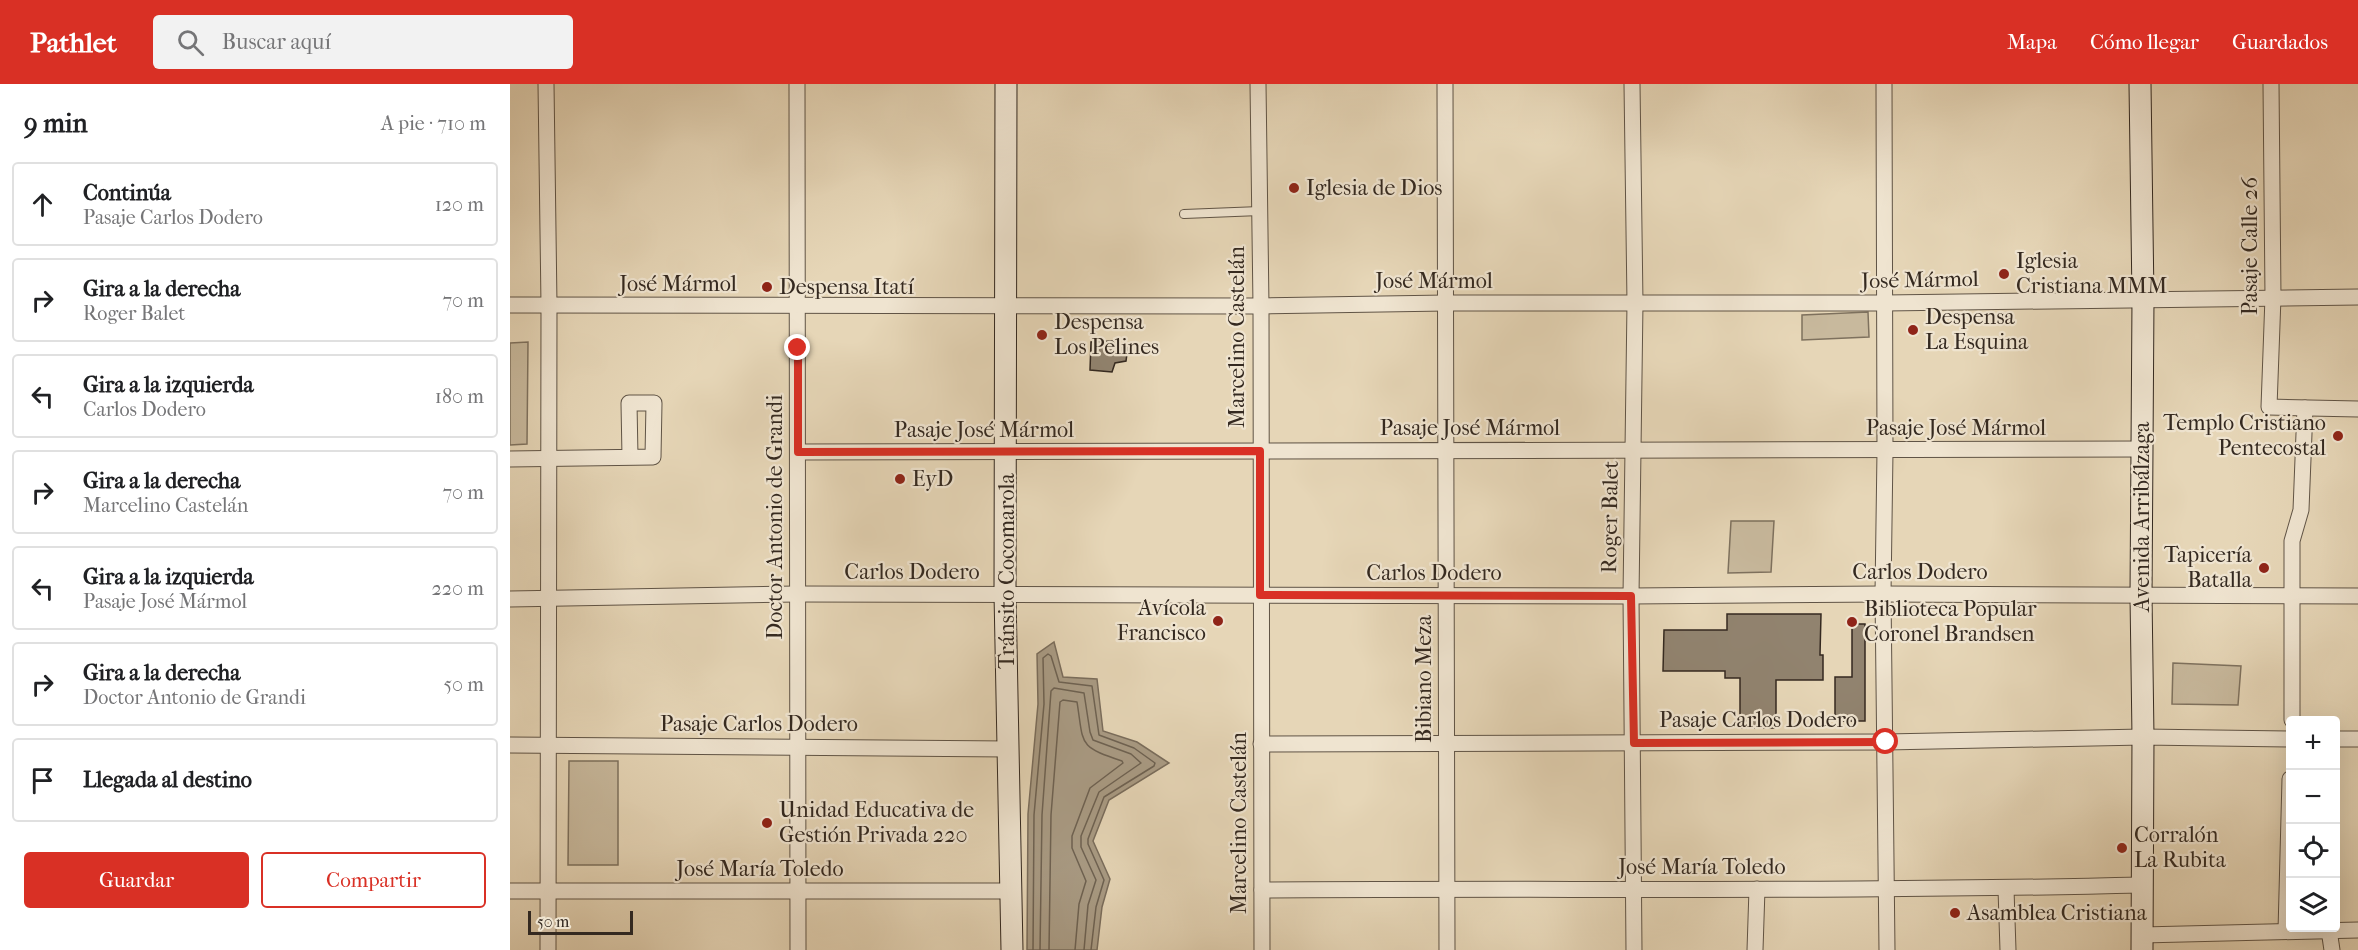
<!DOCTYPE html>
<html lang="es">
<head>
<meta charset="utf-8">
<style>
	body { margin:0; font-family:"IM FELL French Canon",serif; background:#f2f2f2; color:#202124 }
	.controls { position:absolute; right:18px; bottom:18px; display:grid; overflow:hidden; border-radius:6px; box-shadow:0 6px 24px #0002 }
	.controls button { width:54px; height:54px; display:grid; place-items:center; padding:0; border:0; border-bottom:2px solid #e0e0e0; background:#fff; color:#202124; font:30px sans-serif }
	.scale { position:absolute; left:18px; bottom:15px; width:105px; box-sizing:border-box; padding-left:6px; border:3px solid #342920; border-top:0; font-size:16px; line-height:21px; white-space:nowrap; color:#342920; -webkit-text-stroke:4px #efe4d0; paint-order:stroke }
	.stop { position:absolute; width:18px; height:18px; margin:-14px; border:4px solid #d93025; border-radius:50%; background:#fff }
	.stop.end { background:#d93025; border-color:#fff; box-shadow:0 2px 6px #0008 }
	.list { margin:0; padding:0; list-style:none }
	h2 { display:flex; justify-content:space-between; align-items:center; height:78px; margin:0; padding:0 24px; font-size:26px }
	h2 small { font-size:20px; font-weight:400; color:#757577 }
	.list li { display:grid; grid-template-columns:39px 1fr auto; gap:18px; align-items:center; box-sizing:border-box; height:84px; margin:0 12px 12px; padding:0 12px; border:2px solid #e0e0e0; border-radius:6px }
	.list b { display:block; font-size:22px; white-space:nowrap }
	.list p { margin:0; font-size:20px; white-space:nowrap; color:#757577 }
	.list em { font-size:20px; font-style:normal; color:#757577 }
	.actions { display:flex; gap:12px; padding:18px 24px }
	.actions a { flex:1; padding:14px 0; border:2px solid #d93025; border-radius:6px; text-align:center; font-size:21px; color:#d93025 }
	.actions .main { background:#d93025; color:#fff }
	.icon { flex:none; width:33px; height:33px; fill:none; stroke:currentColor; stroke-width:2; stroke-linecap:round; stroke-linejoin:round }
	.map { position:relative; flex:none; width:1848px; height:866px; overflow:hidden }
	header { display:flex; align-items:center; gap:36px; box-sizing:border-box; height:84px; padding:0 30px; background:#d93025; color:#fff }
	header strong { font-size:28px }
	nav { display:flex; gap:33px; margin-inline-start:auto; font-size:21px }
	.search { width:420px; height:54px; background:#f2f2f2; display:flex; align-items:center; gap:15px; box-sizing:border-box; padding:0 21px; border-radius:6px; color:#757577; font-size:22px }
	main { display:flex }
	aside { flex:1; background:#fff }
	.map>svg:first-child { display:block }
	.green { fill:#c8b99d; stroke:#7e715e; stroke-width:1.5 }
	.water { fill:#a99b84; stroke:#7a6d5c; stroke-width:1.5 }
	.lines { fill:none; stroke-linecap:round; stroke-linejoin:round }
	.shore { stroke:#6e6252; stroke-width:1.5 }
	.building { fill:#91836f; stroke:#342920; stroke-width:1.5 }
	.lane-casing { stroke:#605446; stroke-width:10 }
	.street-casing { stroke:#605446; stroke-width:17 }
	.secondary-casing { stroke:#342920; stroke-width:23 }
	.lane { stroke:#efe4d0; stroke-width:8 }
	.street { stroke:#efe4d0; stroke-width:15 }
	.secondary { stroke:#efe4d0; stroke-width:21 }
	.route { stroke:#d93025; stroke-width:8 }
	.poi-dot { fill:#8f2418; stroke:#efe4d0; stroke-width:2 }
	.labels { text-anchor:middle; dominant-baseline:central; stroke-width:4.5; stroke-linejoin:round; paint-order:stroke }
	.poi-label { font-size:22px; fill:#342920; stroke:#efe4d0; text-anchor:start }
	.street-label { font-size:22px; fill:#342920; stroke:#efe4d0 }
</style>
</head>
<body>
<header>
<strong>Pathlet</strong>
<div class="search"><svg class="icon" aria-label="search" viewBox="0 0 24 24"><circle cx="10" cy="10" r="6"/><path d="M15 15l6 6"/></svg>Buscar aquí</div>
<nav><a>Mapa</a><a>Cómo llegar</a><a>Guardados</a></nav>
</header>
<main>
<aside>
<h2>9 min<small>A pie · 710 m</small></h2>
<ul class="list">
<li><svg class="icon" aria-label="ahead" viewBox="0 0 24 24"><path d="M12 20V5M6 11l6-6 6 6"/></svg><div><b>Continúa</b><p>Pasaje Carlos Dodero</p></div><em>120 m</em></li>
<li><svg class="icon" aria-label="right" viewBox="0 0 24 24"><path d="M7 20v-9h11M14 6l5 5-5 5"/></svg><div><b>Gira a la derecha</b><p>Roger Balet</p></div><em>70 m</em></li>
<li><svg class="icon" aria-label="left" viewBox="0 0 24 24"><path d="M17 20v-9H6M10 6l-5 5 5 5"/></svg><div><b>Gira a la izquierda</b><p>Carlos Dodero</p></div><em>180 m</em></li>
<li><svg class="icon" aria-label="right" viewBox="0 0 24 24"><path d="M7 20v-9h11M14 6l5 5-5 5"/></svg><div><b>Gira a la derecha</b><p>Marcelino Castelán</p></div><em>70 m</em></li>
<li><svg class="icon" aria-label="left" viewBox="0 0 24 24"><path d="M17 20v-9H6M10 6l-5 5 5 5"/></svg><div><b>Gira a la izquierda</b><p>Pasaje José Mármol</p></div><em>220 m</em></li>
<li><svg class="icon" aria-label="right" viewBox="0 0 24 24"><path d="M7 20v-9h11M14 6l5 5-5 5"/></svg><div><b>Gira a la derecha</b><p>Doctor Antonio de Grandi</p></div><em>50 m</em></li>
<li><svg class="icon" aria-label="arrive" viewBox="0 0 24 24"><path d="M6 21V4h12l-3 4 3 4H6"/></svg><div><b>Llegada al destino</b></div></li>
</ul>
<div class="actions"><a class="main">Guardar</a><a>Compartir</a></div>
</aside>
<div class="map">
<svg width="1848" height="866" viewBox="0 0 1848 866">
	<rect width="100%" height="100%" fill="#e6d6b7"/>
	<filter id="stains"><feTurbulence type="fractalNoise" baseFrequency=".00333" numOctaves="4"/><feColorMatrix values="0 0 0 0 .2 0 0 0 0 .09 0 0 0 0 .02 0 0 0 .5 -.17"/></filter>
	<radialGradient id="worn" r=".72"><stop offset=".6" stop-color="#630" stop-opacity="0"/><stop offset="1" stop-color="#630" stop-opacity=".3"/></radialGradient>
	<g class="green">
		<path d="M 1358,228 L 1359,253 L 1292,256 L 1292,231 Z"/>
		<path d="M 18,258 L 17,360 L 0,361 L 0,259 Z"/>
		<path d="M 1221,437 L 1264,437 L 1261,488 L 1218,489 Z"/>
		<path d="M 1663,579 L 1731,582 L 1728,621 L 1662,620 Z"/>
		<path d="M 59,677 L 108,677 L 108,781 L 58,781 Z"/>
	</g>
	<path class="water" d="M 544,558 L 553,593 L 587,595 L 593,647 L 627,658 L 659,679 L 599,716 L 583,757 L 600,795 L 592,823 L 587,866 L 517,866 L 518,730 L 528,620 L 527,570 Z"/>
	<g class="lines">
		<g class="shore">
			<path d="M 523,866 L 524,731 L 534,620 L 533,574 L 538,570 L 541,572 L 549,598 L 582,602 L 589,651 L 624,664 L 645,679 L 644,682 L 594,713 L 578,755 L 578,760 L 594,796 L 586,823 L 581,866"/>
			<path d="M 530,866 L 532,731 L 541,607 L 544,604 L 574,609 L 580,648 L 583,656 L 621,670 L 631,679 L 589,708 L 571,752 L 571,763 L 586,796 L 578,821 L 574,866"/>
			<path d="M 539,866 L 541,731 L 550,618 L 553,616 L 567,618 C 574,661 567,662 612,677 L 613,679 L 580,704 L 562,752 L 562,764 L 576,797 L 569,820 L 565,866"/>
		</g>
	</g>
	<g class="building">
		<path d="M 603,257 L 605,263 L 618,262 L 616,277 L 605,279 L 602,288 L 580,286 L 581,258 Z"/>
		<path d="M 1217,530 L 1311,530 L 1310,571 L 1313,571 L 1313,596 L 1266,596 L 1266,644 L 1230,644 L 1230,594 L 1215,594 L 1215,587 L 1153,587 L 1154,546 L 1217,546 Z"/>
		<path d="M 1342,540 L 1355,540 L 1355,637 L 1325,637 L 1325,593 L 1342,593 Z"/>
	</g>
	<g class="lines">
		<g class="lane-casing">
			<path id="lane" d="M 674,130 L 750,127"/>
		</g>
		<g class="street-casing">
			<g id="street">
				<path d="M 36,0 L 39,221 L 38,866"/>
				<path d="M 287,0 L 288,866"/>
				<path d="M 748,0 L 751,222 L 752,866"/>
				<path d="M 935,0 L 937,866"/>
				<path d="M 1122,0 L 1125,219 L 1121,512 L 1124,866"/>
				<path d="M 1374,0 L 1375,367 L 1373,510 L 1377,866"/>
				<path d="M 1761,0 L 1763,213 L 1759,323 L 1848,325"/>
				<path d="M 0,221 L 751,222 L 936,219 L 1375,219 L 1848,213"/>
				<path d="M 288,368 L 1632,365"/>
				<path d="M 0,375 L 143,373 L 144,319 L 119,319 L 120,373"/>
				<path d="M 0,515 L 287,510 L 1121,512 L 1373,510 L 1848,512"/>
				<path d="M 1782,636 L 1782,457 L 1791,426 L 1795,324"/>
				<path d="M 1826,655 L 1848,655"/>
				<path d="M 751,660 L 1376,658 L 1633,653 L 1780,655"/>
				<path d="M 0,661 L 498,665"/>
				<path d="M 1496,805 L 1498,866"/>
				<path d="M 752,806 C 1046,804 1339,808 1632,801"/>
				<path d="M 0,807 L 500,807"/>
				<path d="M 1819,846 L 1822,866"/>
				<path d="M 1776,847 L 1780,695"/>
				<path d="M 1632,851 L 1848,846"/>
				<path d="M 1245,866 L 1247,805"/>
			</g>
		</g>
		<g class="secondary-casing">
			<g id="secondary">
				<path d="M 496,0 L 495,510 L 502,866"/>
				<path d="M 1630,0 L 1633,215 L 1631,512 L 1633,653 L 1632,866"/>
			</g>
		</g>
		<use href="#lane" class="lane"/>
		<use href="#street" class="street"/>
		<use href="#secondary" class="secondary"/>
	</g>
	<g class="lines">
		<path class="route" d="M 288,264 L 288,368 L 750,367 L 750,511 L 1121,512 L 1124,659 L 1376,658"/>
	</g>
	<g class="poi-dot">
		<circle cx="784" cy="104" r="6"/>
		<circle cx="1494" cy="190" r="6"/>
		<circle cx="257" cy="203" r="6"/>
		<circle cx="1403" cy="246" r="6"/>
		<circle cx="532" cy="251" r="6"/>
		<circle cx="1828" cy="352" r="6"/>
		<circle cx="390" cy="395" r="6"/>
		<circle cx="1754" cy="484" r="6"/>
		<circle cx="708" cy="537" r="6"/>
		<circle cx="1342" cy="538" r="6"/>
		<circle cx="257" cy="739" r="6"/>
		<circle cx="1612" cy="764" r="6"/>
		<circle cx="1445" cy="829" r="6"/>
	</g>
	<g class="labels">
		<g class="poi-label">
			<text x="796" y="104">Iglesia de Dios</text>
			<text x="1506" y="177">Iglesia<tspan x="1506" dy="25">Cristiana MMM</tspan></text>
			<text x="269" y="203">Despensa Itatí</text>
			<text x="1415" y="233">Despensa<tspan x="1415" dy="25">La Esquina</tspan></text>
			<text x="544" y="238">Despensa<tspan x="544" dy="25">Los Pelines</tspan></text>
			<text x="1816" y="339" text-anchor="end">Templo Cristiano<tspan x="1816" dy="25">Pentecostal</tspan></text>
			<text x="402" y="395">EyD</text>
			<text x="1742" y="471" text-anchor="end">Tapicería<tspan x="1742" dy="25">Batalla</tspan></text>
			<text x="696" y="524" text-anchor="end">Avícola<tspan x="696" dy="25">Francisco</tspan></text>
			<text x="1354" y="525">Biblioteca Popular<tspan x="1354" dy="25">Coronel Brandsen</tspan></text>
			<text x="269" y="726">Unidad Educativa de<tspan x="269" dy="25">Gestión Privada 220</tspan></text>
			<text x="1624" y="751">Corralón<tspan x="1624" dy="25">La Rubita</tspan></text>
			<text x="1457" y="829">Asamblea Cristiana</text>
		</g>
		<g class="street-label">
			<text transform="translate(1740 162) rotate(-90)">Pasaje Calle 26</text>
			<text transform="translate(1410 196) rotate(-1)">José Mármol</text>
			<text x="924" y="197">José Mármol</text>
			<text x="168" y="200">José Mármol</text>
			<text transform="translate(727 253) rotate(-90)">Marcelino Castelán</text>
			<text x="960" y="344">Pasaje José Mármol</text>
			<text x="1446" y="344">Pasaje José Mármol</text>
			<text x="474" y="346">Pasaje José Mármol</text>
			<text transform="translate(265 433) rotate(-90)">Doctor Antonio de Grandi</text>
			<text transform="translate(1100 433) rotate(-89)">Roger Balet</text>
			<text transform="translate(1632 433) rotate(-90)">Avenida Arribálzaga</text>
			<text transform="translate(497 487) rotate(-90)">Tránsito Cocomarola</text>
			<text x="402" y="488">Carlos Dodero</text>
			<text x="1410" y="488">Carlos Dodero</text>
			<text x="924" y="489">Carlos Dodero</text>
			<text transform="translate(914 595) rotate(-90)">Bibiano Meza</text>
			<text x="1248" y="636">Pasaje Carlos Dodero</text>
			<text x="249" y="640">Pasaje Carlos Dodero</text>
			<text transform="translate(729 739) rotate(-90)">Marcelino Castelán</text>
			<text x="1192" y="783">José María Toledo</text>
			<text x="250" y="785">José María Toledo</text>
		</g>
	</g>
	<rect width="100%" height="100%" filter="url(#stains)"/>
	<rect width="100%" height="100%" fill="url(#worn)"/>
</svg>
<div class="controls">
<button>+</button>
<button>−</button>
<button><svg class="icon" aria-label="locate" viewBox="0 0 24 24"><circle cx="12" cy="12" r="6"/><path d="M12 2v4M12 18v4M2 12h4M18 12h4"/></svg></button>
<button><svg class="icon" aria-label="layers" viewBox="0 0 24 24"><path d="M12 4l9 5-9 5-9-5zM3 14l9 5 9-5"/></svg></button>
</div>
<div class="scale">50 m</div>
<div class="stop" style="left:1376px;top:658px"></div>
<div class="stop end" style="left:288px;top:264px"></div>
</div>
</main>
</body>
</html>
